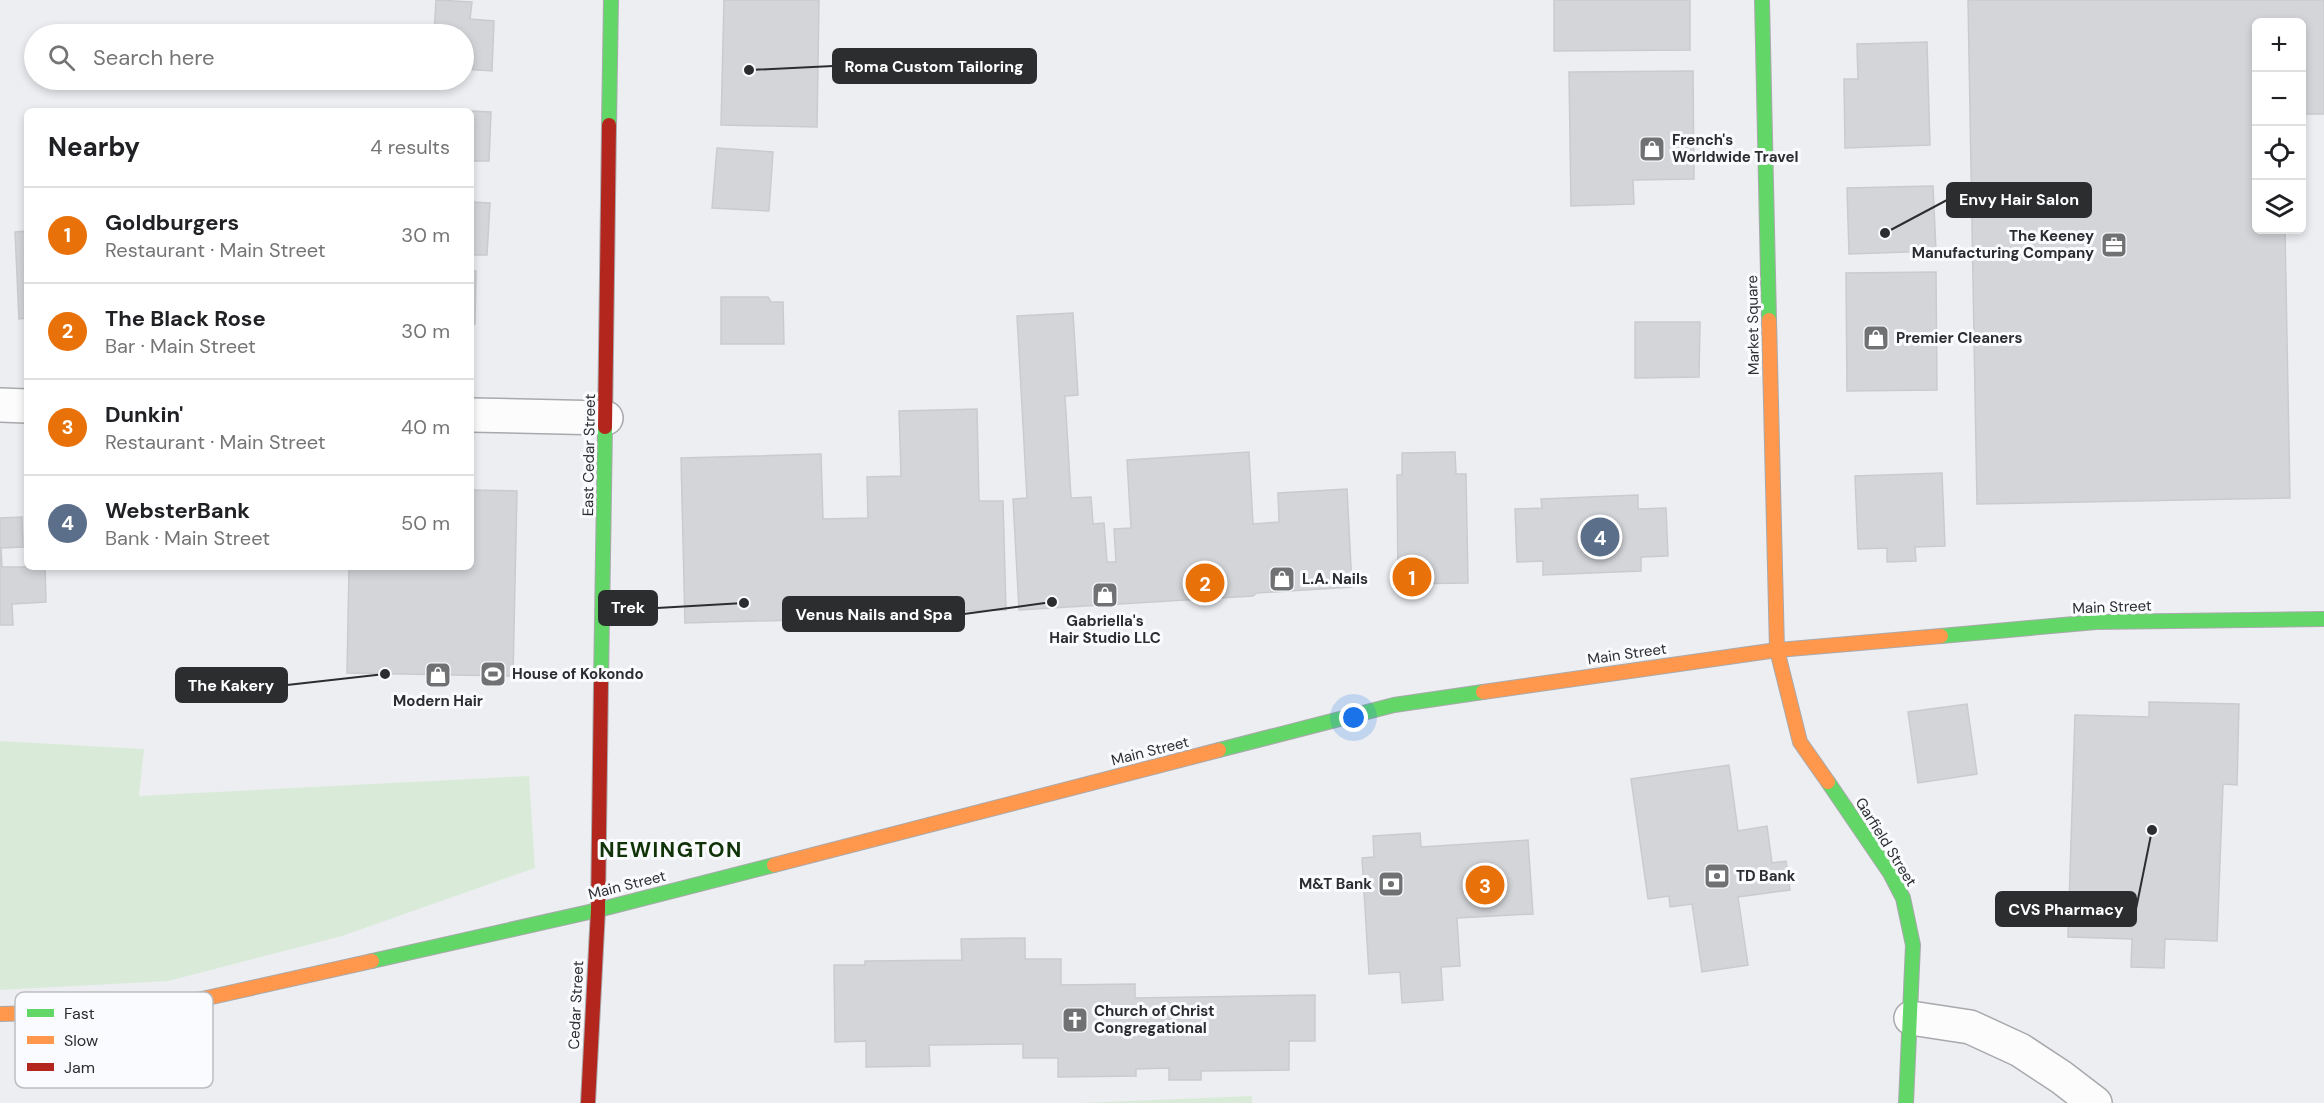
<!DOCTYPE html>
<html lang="en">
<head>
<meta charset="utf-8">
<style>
	body { margin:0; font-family:"DM Sans",sans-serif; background:#f6f6f6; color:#202124 }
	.controls { position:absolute; right:18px; top:18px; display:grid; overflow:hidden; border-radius:9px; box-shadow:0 3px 9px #0003 }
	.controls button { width:54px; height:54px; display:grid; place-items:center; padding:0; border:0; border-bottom:2px solid #e0e0e0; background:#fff; color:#202124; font:30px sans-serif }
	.you { position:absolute; left:1354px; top:718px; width:21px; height:21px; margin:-15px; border:4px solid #fff; border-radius:50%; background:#1a73e8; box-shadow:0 0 0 9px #1a73e833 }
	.badge { display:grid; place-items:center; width:39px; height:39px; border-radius:50%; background:#6f7173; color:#fff; font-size:20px; font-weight:700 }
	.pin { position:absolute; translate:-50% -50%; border:3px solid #fff; box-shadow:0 2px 6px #0006 }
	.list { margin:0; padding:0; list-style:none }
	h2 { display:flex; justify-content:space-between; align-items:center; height:78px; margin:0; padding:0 24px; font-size:26px }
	h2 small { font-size:20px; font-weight:400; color:#757577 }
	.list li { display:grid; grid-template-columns:39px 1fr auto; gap:18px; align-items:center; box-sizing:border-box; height:96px; padding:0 24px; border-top:2px solid #e0e0e0 }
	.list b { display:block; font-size:22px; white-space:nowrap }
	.list p { margin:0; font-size:20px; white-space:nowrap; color:#757577 }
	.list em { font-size:20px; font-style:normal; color:#757577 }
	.icon { flex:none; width:33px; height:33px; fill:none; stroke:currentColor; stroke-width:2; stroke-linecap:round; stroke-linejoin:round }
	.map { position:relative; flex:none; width:2324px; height:1103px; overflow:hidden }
	.search { position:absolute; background:#fff; box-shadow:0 3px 9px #0003; left:24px; top:24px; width:450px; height:66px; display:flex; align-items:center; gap:15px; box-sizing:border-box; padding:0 21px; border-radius:33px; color:#757577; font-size:22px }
	.panel { position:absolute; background:#fff; box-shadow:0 3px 9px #0003; left:24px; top:108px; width:450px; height:462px; border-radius:9px }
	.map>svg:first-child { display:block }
	.green { fill:#d9ebd8 }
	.building { fill:#d4d5d9; stroke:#cacbcf; stroke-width:1.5 }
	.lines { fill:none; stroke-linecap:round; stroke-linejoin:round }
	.street-casing { stroke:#a8a9ac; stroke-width:36 }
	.fast-casing { stroke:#a8a9ac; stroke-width:16 }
	.slow-casing { stroke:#a8a9ac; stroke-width:16 }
	.jam-casing { stroke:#a8a9ac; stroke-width:16 }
	.street { stroke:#fcfcfd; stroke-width:33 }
	.fast { stroke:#63d668; stroke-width:14 }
	.slow { stroke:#ff974d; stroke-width:14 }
	.jam { stroke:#b3261e; stroke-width:14 }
	.labels { text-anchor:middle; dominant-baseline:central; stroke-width:6; stroke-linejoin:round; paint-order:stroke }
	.poi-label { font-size:15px; font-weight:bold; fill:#2b2d2f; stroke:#f9fbfe; text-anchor:start }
	.street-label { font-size:15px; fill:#2b2d2f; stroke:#f9fbfe }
	.district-label { font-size:21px; font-weight:bold; letter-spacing:1.5px; fill:#113308; stroke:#f9fbfe }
	.key { fill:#f9fbfe; stroke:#bbbdc0; stroke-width:1.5 }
	.key-label { font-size:16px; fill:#2b2d2f }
	.leader { fill:none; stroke:#2b2d2f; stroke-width:2 }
	.callout-dot { fill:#2b2d2f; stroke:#f9fbfe; stroke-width:2 }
	.callout { fill:#2b2d2f; stroke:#2b2d2f; stroke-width:2 }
	.callout-label { font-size:16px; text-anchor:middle; font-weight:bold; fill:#fff }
</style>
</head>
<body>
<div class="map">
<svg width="2324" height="1103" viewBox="0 0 2324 1103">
	<rect width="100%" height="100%" fill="#edeef2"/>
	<g class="green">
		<path d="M 0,741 L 144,749 L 139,796 L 529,776 L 535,868 L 342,936 L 168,981 L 0,990 Z"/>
		<path d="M 1252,1096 L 1252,1103 L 1081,1103 Z"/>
	</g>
	<g class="building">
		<path d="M 436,0 L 472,2 L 470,19 L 494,21 L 492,71 L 464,69 L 464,34 L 434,34 Z"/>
		<path d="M 724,0 L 819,0 L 817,127 L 721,125 Z"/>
		<path d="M 1554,0 L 1690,0 L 1690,50 L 1554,51 Z"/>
		<path d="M 1968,0 L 2324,0 L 2324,114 L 2302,114 L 2302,22 L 2256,22 L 2256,230 L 2285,230 L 2290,498 L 1977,504 Z"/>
		<path d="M 1927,42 L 1930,145 L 1845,148 L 1844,79 L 1858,79 L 1857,44 Z"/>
		<path d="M 1693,71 L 1694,179 L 1633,180 L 1634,204 L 1571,206 L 1569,72 Z"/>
		<path d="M 471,111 L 491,112 L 489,161 L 471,161 Z"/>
		<path d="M 717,148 L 773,152 L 769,211 L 712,208 Z"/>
		<path d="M 1933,186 L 1936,251 L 1849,254 L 1847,188 Z"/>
		<path d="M 471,202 L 490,203 L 487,255 L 471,255 Z"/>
		<path d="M 27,231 L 27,318 L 19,319 L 15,232 Z"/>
		<path d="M 471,271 L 476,271 L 475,324 L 471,324 Z"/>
		<path d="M 1936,272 L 1937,390 L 1847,391 L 1846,273 Z"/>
		<path d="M 721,297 L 768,297 L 771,302 L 783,302 L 784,344 L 721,344 Z"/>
		<path d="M 1073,313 L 1078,395 L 1065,396 L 1071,498 L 1091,497 L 1093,524 L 1104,523 L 1107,562 L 1116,562 L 1114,529 L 1131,528 L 1127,460 L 1249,452 L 1253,524 L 1279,522 L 1278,493 L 1347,489 L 1352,587 L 1257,593 L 1253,596 L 1019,610 L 1013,499 L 1027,498 L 1017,316 Z"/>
		<path d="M 1635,322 L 1700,322 L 1699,377 L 1635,378 Z"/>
		<path d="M 977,409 L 979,501 L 1003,501 L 1006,610 L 907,612 L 904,617 L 685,623 L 681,458 L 821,454 L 823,519 L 868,518 L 867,477 L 901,476 L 899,411 Z"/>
		<path d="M 1455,452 L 1456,474 L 1466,474 L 1468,583 L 1398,584 L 1397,475 L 1402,475 L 1402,453 Z"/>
		<path d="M 1942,473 L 1945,546 L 1915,547 L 1916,561 L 1887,562 L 1887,548 L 1858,549 L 1855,476 Z"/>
		<path d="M 471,490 L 517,491 L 513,676 L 347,673 L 349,567 L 471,567 Z"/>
		<path d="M 1638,495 L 1638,509 L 1666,508 L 1668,556 L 1641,557 L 1641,571 L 1543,575 L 1543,561 L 1517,562 L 1515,509 L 1542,508 L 1541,499 Z"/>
		<path d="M 22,517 L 23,547 L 1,548 L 2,567 L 45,567 L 46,602 L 12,604 L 13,625 L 0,625 L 0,518 Z"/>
		<path d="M 2149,702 L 2239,704 L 2237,785 L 2223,784 L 2217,941 L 2165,939 L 2164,968 L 2131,967 L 2132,939 L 2068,937 L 2075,715 L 2149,717 Z"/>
		<path d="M 1967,704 L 1977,774 L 1918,783 L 1908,712 Z"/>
		<path d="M 1729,765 L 1738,831 L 1767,826 L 1772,863 L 1786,861 L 1790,890 L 1738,897 L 1748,965 L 1702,972 L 1692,904 L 1670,907 L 1669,896 L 1648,899 L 1631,779 Z"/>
		<path d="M 1420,833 L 1421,847 L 1528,840 L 1533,914 L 1457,918 L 1460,966 L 1441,967 L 1443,1000 L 1402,1003 L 1400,972 L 1369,974 L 1362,858 L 1374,857 L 1373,836 Z"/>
		<path d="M 1025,938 L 1025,959 L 1061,959 L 1061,985 L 1135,984 L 1135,998 L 1315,995 L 1315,1041 L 1289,1041 L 1289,1070 L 1201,1071 L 1201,1080 L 1169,1080 L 1169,1068 L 1136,1069 L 1136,1076 L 1058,1077 L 1058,1058 L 1023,1058 L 1023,1044 L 929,1045 L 930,1066 L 866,1067 L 866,1041 L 835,1042 L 834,965 L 865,965 L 865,961 L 962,960 L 961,939 Z"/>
	</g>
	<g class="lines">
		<g class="street-casing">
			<g id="street">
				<path d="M 0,405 L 27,406"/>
				<path d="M 471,415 L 606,418"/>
				<path d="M 1911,1018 L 1970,1027 L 2020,1050 L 2061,1077 L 2095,1103"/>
			</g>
		</g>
		<g class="fast-casing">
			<g id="fast">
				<path d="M 1762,0 L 1769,320"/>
				<path d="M 609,125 L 611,0"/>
				<path d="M 1941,636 L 2096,622 L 2324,619"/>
				<path d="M 601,683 L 605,427"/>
				<path d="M 1219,750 L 1394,705 L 1483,692"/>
				<path d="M 1828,782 L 1890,873 L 1903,898 L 1913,945 L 1906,1103"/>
				<path d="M 372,961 L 598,910 L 774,865"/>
			</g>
		</g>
		<g class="slow-casing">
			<g id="slow">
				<path d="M 1769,320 L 1777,650 L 1800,742 L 1828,782"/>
				<path d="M 1483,692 L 1777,650 L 1941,636"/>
				<path d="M 774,865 L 1219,750"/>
				<path d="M 0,1014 L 153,1010 L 372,961"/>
			</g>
		</g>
		<g class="jam-casing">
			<g id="jam">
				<path d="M 605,427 L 609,125"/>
				<path d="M 588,1103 L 598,910 L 601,683"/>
			</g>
		</g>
		<use href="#street" class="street"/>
		<use href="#fast" class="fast"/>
		<use href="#slow" class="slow"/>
		<use href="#jam" class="jam"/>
	</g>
	<defs>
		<g id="shop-square" transform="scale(1.35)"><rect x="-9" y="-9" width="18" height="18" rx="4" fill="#6f7173" stroke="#f9fbfe"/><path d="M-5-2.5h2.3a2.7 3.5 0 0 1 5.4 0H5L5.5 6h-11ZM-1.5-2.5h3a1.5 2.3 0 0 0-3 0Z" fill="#fff"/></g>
		<g id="office-square" transform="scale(1.35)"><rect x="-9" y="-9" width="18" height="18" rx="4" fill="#6f7173" stroke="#f9fbfe"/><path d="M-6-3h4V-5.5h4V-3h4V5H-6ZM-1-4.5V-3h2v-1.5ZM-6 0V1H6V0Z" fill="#fff"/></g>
		<g id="stadium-square" transform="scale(1.35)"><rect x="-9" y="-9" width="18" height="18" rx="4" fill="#6f7173" stroke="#f9fbfe"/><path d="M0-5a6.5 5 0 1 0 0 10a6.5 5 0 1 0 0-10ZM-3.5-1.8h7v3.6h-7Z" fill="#fff"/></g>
		<g id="bank-square" transform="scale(1.35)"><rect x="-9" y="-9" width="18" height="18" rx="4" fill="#6f7173" stroke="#f9fbfe"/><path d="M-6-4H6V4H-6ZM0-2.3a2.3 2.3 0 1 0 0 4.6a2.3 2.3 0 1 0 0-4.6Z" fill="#fff"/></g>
		<g id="church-square" transform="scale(1.35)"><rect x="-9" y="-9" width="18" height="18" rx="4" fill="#6f7173" stroke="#f9fbfe"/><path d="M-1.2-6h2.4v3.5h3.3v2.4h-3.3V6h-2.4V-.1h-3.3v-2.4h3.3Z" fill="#fff"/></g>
	</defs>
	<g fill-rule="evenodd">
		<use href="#shop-square" x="1652" y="149"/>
		<use href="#office-square" x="2114" y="245"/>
		<use href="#shop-square" x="1876" y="338"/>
		<use href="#shop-square" x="1282" y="579"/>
		<use href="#shop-square" x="1105" y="595"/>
		<use href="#stadium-square" x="493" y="674"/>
		<use href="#shop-square" x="438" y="675"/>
		<use href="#bank-square" x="1717" y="876"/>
		<use href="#bank-square" x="1391" y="884"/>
		<use href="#church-square" x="1075" y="1020"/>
	</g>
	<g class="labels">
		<g class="poi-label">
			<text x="1672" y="140">French's<tspan x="1672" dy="17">Worldwide Travel</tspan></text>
			<text x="2094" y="236" text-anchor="end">The Keeney<tspan x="2094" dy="17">Manufacturing Company</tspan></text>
			<text x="1896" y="338">Premier Cleaners</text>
			<text x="1302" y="579">L.A. Nails</text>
			<text x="1105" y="621" text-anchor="middle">Gabriella's<tspan x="1105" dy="17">Hair Studio LLC</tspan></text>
			<text x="512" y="674">House of Kokondo</text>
			<text x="438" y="701" text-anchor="middle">Modern Hair</text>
			<text x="1736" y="876">TD Bank</text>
			<text x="1372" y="884" text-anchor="end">M&amp;T Bank</text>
			<text x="1094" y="1011">Church of Christ<tspan x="1094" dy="17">Congregational</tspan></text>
		</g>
		<g class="street-label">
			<text transform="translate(1753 325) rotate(-91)">Market Square</text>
			<text transform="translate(589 455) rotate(-89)">East Cedar Street</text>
			<text transform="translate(2112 607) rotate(-2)">Main Street</text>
			<text transform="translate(1627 654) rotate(-8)">Main Street</text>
			<text transform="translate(1150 751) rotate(-14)">Main Street</text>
			<text transform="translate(1886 842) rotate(58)">Garfield Street</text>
			<text transform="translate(627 885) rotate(-14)">Main Street</text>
			<text transform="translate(576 1005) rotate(-87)">Cedar Street</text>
		</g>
		<g class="district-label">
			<text x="671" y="850">NEWINGTON</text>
		</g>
	</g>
	<rect x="15" y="992" width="198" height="96" rx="9" class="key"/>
	<rect x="27" y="1009" width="27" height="8" fill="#63d668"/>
	<rect x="27" y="1036" width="27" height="8" fill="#ff974d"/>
	<rect x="27" y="1063" width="27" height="8" fill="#b3261e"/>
	<g class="key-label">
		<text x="64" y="1019">Fast</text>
		<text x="64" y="1046">Slow</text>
		<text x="64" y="1073">Jam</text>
	</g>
	<path class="leader" d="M749 70L833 66M1885 233L1947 200M744 603L657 608M1052 602L964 614M385 674L287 685M2152 830L2136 909"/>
	<g class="callout-dot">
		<circle cx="749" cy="70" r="6"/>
		<circle cx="1885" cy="233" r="6"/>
		<circle cx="744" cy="603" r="6"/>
		<circle cx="1052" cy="602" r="6"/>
		<circle cx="385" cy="674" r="6"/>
		<circle cx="2152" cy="830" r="6"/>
	</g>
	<g class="callout">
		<rect x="833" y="49" width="203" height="34" rx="6"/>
		<rect x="1947" y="183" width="144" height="34" rx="6"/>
		<rect x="599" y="591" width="58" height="34" rx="6"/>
		<rect x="783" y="597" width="181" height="34" rx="6"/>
		<rect x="176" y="668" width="111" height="34" rx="6"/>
		<rect x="1996" y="892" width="140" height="34" rx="6"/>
	</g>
	<g class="callout-label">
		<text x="934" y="72">Roma Custom Tailoring</text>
		<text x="2019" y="205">Envy Hair Salon</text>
		<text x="628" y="613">Trek</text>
		<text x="874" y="620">Venus Nails and Spa</text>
		<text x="231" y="691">The Kakery</text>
		<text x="2066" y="915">CVS Pharmacy</text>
	</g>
</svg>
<div class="controls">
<button>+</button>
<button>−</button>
<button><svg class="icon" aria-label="locate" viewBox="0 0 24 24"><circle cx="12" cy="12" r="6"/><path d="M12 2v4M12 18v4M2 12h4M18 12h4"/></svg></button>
<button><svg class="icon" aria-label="layers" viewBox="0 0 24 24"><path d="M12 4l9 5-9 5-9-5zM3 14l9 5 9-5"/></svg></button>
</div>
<div class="you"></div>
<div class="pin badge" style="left:1412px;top:577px;background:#e8710a">1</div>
<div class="pin badge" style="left:1205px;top:583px;background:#e8710a">2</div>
<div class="pin badge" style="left:1485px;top:885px;background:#e8710a">3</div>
<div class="pin badge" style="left:1600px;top:537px;background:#5c6f8a">4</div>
<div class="search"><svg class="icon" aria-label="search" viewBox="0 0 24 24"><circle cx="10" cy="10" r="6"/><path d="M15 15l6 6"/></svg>Search here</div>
<section class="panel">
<h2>Nearby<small>4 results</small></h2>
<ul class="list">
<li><span class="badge" style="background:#e8710a">1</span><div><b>Goldburgers</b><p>Restaurant · Main Street</p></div><em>30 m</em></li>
<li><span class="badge" style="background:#e8710a">2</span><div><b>The Black Rose</b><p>Bar · Main Street</p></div><em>30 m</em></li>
<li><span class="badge" style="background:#e8710a">3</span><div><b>Dunkin'</b><p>Restaurant · Main Street</p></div><em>40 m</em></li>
<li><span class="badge" style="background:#5c6f8a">4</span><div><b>WebsterBank</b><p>Bank · Main Street</p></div><em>50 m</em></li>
</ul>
</section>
</div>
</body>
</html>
